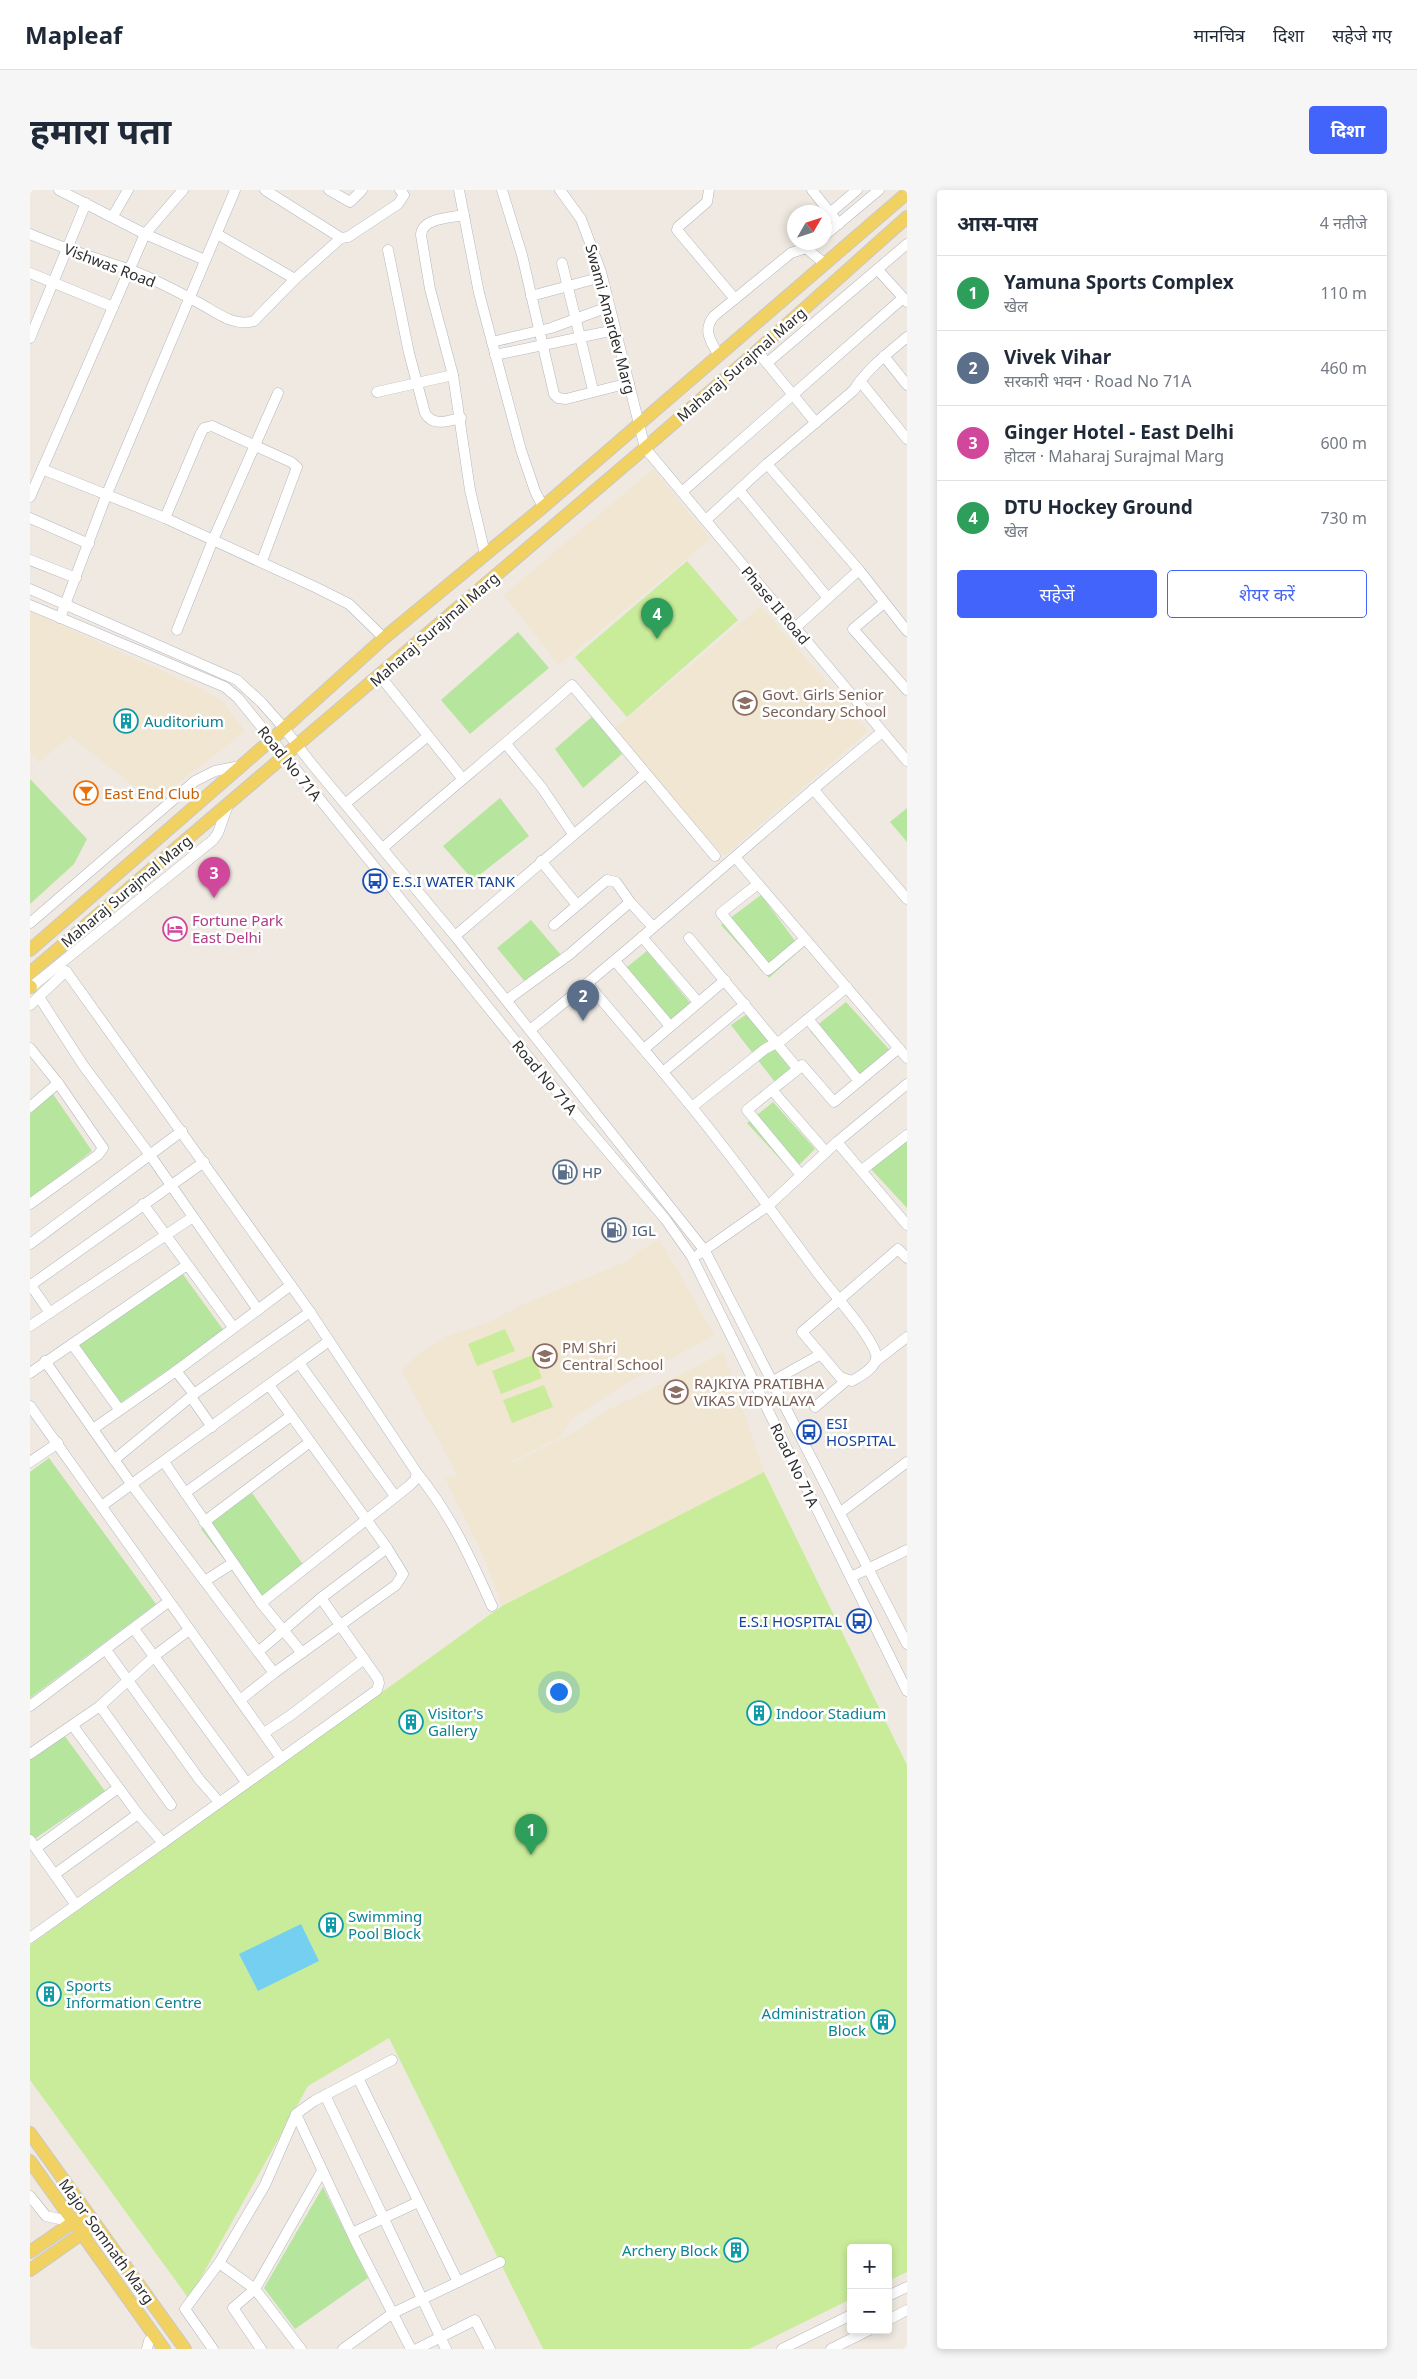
<!DOCTYPE html>
<html lang="hi">
<head>
<meta charset="utf-8">
<style>
	body { margin:0; font-family:"Noto Sans","Noto Sans Devanagari",sans-serif; background:#f6f6f7; color:#1f2937 }
	.controls { position:absolute; right:15px; bottom:15px; display:grid; overflow:hidden; border-radius:5px; box-shadow:0 2px 8px #0003 }
	.controls button { width:45px; height:45px; display:grid; place-items:center; padding:0; border:0; border-bottom:1px solid #e0e1e3; background:#fff; color:#1f2937; font:25px sans-serif }
	.compass { position:absolute; left:757px; top:15px; width:45px; height:45px; border-radius:50%; background:#fff; box-shadow:0 2px 8px #0003; rotate:51deg }
	.you { position:absolute; left:528px; top:1501px; width:18px; height:18px; margin:-12px; border:4px solid #fff; border-radius:50%; background:#1a73e8; box-shadow:0 0 0 8px #1a73e833 }
	.badge { display:grid; place-items:center; width:32px; height:32px; border-radius:50%; background:#4264fb; color:#fff; font-size:16px; font-weight:700 }
	.pin { position:absolute; translate:-50% -41px; filter:drop-shadow(0 1px 2px #0008) }
	.pin::after { content:''; position:absolute; top:26px; width:18px; height:15px; background:inherit; clip-path:polygon(0 0,100% 0,50% 100%) }
	.list { margin:0; padding:0; list-style:none }
	h2 { display:flex; justify-content:space-between; align-items:center; height:65px; margin:0; padding:0 20px; font-size:21px }
	h2 small { font-size:16px; font-weight:400; color:#747a83 }
	.list li { display:grid; grid-template-columns:32px 1fr auto; gap:15px; align-items:center; box-sizing:border-box; height:75px; padding:0 20px; border-top:1px solid #e0e1e3 }
	.list b { display:block; font-size:19px; white-space:nowrap }
	.list p { margin:0; font-size:16px; white-space:nowrap; color:#747a83 }
	.list em { font-size:16px; font-style:normal; color:#747a83 }
	.actions { display:flex; gap:10px; padding:15px 20px }
	.actions a { flex:1; padding:11px 0; border:1px solid #4264fb; border-radius:5px; text-align:center; font-size:18px; color:#4264fb }
	.actions .main { background:#4264fb; color:#fff }
	.map { position:relative; flex:none; width:877px; height:2159px; overflow:hidden; border-radius:5px }
	header { display:flex; align-items:center; gap:30px; box-sizing:border-box; height:70px; padding:0 25px; background:#fff; border-bottom:1px solid #e0e1e3 }
	header strong { font-size:24px }
	nav { display:flex; gap:28px; margin-inline-start:auto; font-size:18px }
	.intro { display:flex; align-items:center; justify-content:space-between; box-sizing:border-box; height:120px; padding:0 30px }
	h1 { margin:0; font-size:35px }
	.button { padding:12px 22px; border-radius:5px; background:#4264fb; color:#fff; font-size:18px; font-weight:700 }
	main { display:flex; gap:30px; padding:0 30px }
	aside { flex:1; background:#fff; border-radius:5px; box-shadow:0 2px 8px #0003 }
	.map>svg:first-child { display:block }
	.education { fill:#f0e6d1 }
	.green { fill:#b6e59e }
	.pitch { fill:#c9ec9a }
	.water { fill:#75cff0 }
	.lines { fill:none; stroke-linecap:round; stroke-linejoin:round }
	.minor-casing { stroke:#b4b7c1; stroke-width:11 }
	.major-casing { stroke:#c9c9c9; stroke-width:14 }
	.minor { stroke:#fff; stroke-width:10 }
	.major { stroke:#f2d163; stroke-width:12 }
	.labels { text-anchor:middle; dominant-baseline:central; stroke-width:5; stroke-linejoin:round; paint-order:stroke }
	.street-label { font-size:15px; fill:#2e2e2e; stroke:#fff }
	.education-label { font-size:15px; fill:#785e54; stroke:#fff; text-anchor:start }
	.culture-label { font-size:15px; fill:#0d838f; stroke:#fff; text-anchor:start }
	.food-label { font-size:15px; fill:#c56008; stroke:#fff; text-anchor:start }
	.transit-label { font-size:15px; fill:#164399; stroke:#fff; text-anchor:start }
	.hotel-label { font-size:15px; fill:#b23c85; stroke:#fff; text-anchor:start }
	.service-label { font-size:15px; fill:#4e5e75; stroke:#fff; text-anchor:start }
</style>
</head>
<body>
<header>
<strong>Mapleaf</strong>
<nav><a>मानचित्र</a><a>दिशा</a><a>सहेजे गए</a></nav>
</header>
<div class="intro"><h1>हमारा पता</h1><a class="button">दिशा</a></div>
<main>
<div class="map">
<svg width="877" height="2159" viewBox="0 0 877 2159">
	<rect width="100%" height="100%" fill="#efe9e1"/>
	<g class="education">
		<path d="M 623,279 L 680,349 L 529,475 L 474,405 Z"/>
		<path d="M 731,416 L 838,541 L 694,666 L 582,541 Z"/>
		<path d="M 0,421 L 172,499 L 192,511 L 215,541 L 124,612 L 40,546 L 9,572 L 0,561 Z"/>
		<path d="M 630,1050 L 684,1145 L 598,1192 L 541,1229 L 531,1247 L 479,1273 L 486,1272 L 545,1242 L 576,1221 L 672,1174 L 693,1161 L 734,1282 L 472,1416 L 454,1367 L 415,1288 L 427,1285 L 372,1181 L 389,1163 L 418,1146 L 459,1132 L 494,1114 L 600,1070 L 611,1060 Z"/>
	</g>
	<g class="green">
		<path d="M 488,442 L 519,478 L 440,544 L 411,510 Z"/>
		<path d="M 564,525 L 592,564 L 553,598 L 525,559 Z"/>
		<path d="M 0,589 L 57,649 L 44,674 L 0,714 Z"/>
		<path d="M 470,608 L 499,646 L 443,690 L 413,656 Z"/>
		<path d="M 877,618 L 877,652 L 860,632 Z"/>
		<path d="M 731,705 L 771,759 L 739,788 L 691,735 Z"/>
		<path d="M 501,730 L 531,765 L 497,794 L 467,758 Z"/>
		<path d="M 617,761 L 661,814 L 635,835 L 592,781 Z"/>
		<path d="M 816,812 L 865,866 L 828,896 L 780,841 Z"/>
		<path d="M 717,824 L 766,886 L 751,900 L 701,835 Z"/>
		<path d="M 23,904 L 62,961 L 0,1010 L 0,924 Z"/>
		<path d="M 743,912 L 785,959 L 762,982 L 717,933 Z"/>
		<path d="M 877,951 L 877,1018 L 840,978 Z"/>
		<path d="M 152,1083 L 194,1141 L 87,1215 L 48,1155 Z"/>
		<path d="M 19,1268 L 126,1414 L 0,1508 L 0,1282 Z"/>
		<path d="M 222,1303 L 277,1380 L 228,1413 L 171,1339 Z"/>
		<path d="M 34,1545 L 75,1601 L 0,1652 L 0,1568 Z"/>
		<path d="M 293,1997 L 338,2088 L 265,2139 L 234,2098 Z"/>
	</g>
	<g class="pitch">
		<path d="M 657,371 L 708,430 L 597,527 L 545,467 Z"/>
		<path d="M 475,1139 L 485,1161 L 447,1176 L 438,1154 Z"/>
		<path d="M 503,1165 L 512,1188 L 471,1204 L 462,1181 Z"/>
		<path d="M 514,1195 L 523,1217 L 482,1233 L 473,1210 Z"/>
		<path d="M 734,1282 L 877,1575 L 877,2082 L 858,2091 L 858,2058 L 821,2058 L 821,2109 L 719,2159 L 513,2159 L 359,1848 L 278,1896 L 159,2109 L 0,1890 L 0,1755 L 472,1416 Z"/>
	</g>
	<path class="water" d="M 271,1734 L 289,1771 L 228,1801 L 209,1764 Z"/>
	<g class="lines">
		<g class="minor-casing">
			<g id="minor">
				<path d="M 29,0 L 115,44 L 175,70"/>
				<path d="M 235,0 L 311,48"/>
				<path d="M 299,0 L 320,12 L 332,0"/>
				<path d="M 429,0 L 449,103 L 462,152"/>
				<path d="M 472,0 L 492,65 L 524,204 L 528,208 L 536,209 L 599,193"/>
				<path d="M 530,0 L 551,29 L 571,82 L 615,258 L 877,571"/>
				<path d="M 679,0 L 677,12 L 648,37 L 647,40 L 705,109"/>
				<path d="M 782,0 L 809,34"/>
				<path d="M 800,23 L 827,0"/>
				<path d="M 434,25 C 420,28 392,28 391,45 L 400,99 L 423,185 L 440,300 L 455,364"/>
				<path d="M 83,26 L 98,0"/>
				<path d="M 0,44 C 32,58 65,68 98,79 C 123,88 148,102 171,114 C 187,123 204,137 224,131 L 265,89 L 311,48 L 318,47 L 368,14 L 374,5 L 370,0"/>
				<path d="M 187,44 L 265,89"/>
				<path d="M 794,46 L 849,0"/>
				<path d="M 358,60 L 379,163 L 395,223 C 403,237 418,231 431,228"/>
				<path d="M 532,73 L 563,200"/>
				<path d="M 848,80 L 877,112"/>
				<path d="M 0,83 L 83,117"/>
				<path d="M 501,106 L 572,87"/>
				<path d="M 0,148 L 56,13"/>
				<path d="M 727,161 L 786,233"/>
				<path d="M 465,165 L 585,140"/>
				<path d="M 689,166 C 681,152 672,140 684,126 L 761,63 L 776,58 L 795,74"/>
				<path d="M 854,166 L 877,195"/>
				<path d="M 737,173 L 877,54"/>
				<path d="M 830,191 L 877,249"/>
				<path d="M 347,202 L 423,185"/>
				<path d="M 737,274 L 829,380 L 877,441"/>
				<path d="M 12,279 L 135,328 L 285,397 L 319,414 L 354,448"/>
				<path d="M 709,300 L 798,408"/>
				<path d="M 652,302 L 873,108"/>
				<path d="M 0,307 L 115,44 L 153,0"/>
				<path d="M 513,317 L 505,301 L 491,260 L 462,152 L 521,138 L 578,117"/>
				<path d="M 0,328 L 59,354"/>
				<path d="M 135,328 L 171,243 L 174,238 L 182,236 L 261,272 L 267,277 L 232,371"/>
				<path d="M 676,330 L 737,274 L 824,200 C 837,179 858,163 877,147"/>
				<path d="M 0,370 L 46,388"/>
				<path d="M 0,399 L 207,490 L 231,512 L 254,538 L 281,573 L 425,746 L 675,1061 L 877,1454"/>
				<path d="M 854,413 L 823,439 L 877,500"/>
				<path d="M 0,415 L 195,497 L 208,508 L 512,884 L 636,1030 L 662,1067 L 877,1501"/>
				<path d="M 30,428 L 76,306 L 205,0"/>
				<path d="M 765,438 L 829,380"/>
				<path d="M 147,440 L 183,350 L 248,203"/>
				<path d="M 350,486 L 432,588"/>
				<path d="M 476,554 L 512,598 L 543,644"/>
				<path d="M 783,599 L 877,709"/>
				<path d="M 316,613 L 398,546"/>
				<path d="M 353,658 C 415,603 480,551 542,495 L 685,666"/>
				<path d="M 705,667 L 877,868"/>
				<path d="M 511,671 L 547,715"/>
				<path d="M 728,694 L 691,723 L 738,780 L 775,749"/>
				<path d="M 0,733 L 165,591 L 185,581 L 210,576"/>
				<path d="M 524,735 L 577,690 L 586,692 L 600,712 L 623,737"/>
				<path d="M 425,746 L 615,584"/>
				<path d="M 612,747 L 668,812"/>
				<path d="M 659,748 L 768,879 L 772,875 L 804,912 L 869,858"/>
				<path d="M 585,771 L 640,836"/>
				<path d="M 558,794 C 589,831 621,867 651,904 C 699,961 742,1022 787,1082 C 801,1101 840,1144 846,1164 C 849,1176 831,1186 822,1191 L 810,1187 L 772,1142 L 868,1059 L 877,1068"/>
				<path d="M 0,798 L 183,650 L 188,643 L 198,615"/>
				<path d="M 9,807 L 53,875 L 120,965 L 228,1120"/>
				<path d="M 477,810 L 540,764 L 600,712"/>
				<path d="M 0,815 L 36,781 L 280,1122 L 387,1283 C 420,1323 441,1369 462,1416"/>
				<path d="M 778,829 L 829,891"/>
				<path d="M 500,840 C 621,744 733,639 852,542"/>
				<path d="M 0,858 L 28,893 L 73,958 L 68,965 L 0,1014"/>
				<path d="M 614,859 L 695,790"/>
				<path d="M 768,879 L 717,920 L 771,985"/>
				<path d="M 633,882 L 715,814"/>
				<path d="M 742,900 L 796,962"/>
				<path d="M 0,917 L 28,893"/>
				<path d="M 662,917 L 735,859 L 752,850 L 817,797"/>
				<path d="M 807,952 L 877,1035"/>
				<path d="M 832,980 L 877,945"/>
				<path d="M 113,1014 L 203,1137"/>
				<path d="M 0,1054 L 152,941"/>
				<path d="M 669,1064 L 739,1015 L 807,952 L 877,894"/>
				<path d="M 0,1094 L 20,1123"/>
				<path d="M 1,1095 L 174,972"/>
				<path d="M 0,1136 L 163,1027"/>
				<path d="M 42,1154 L 89,1219"/>
				<path d="M 15,1171 L 102,1295 L 244,1483"/>
				<path d="M 846,1171 L 877,1147"/>
				<path d="M 269,1173 L 365,1306"/>
				<path d="M 146,1181 L 164,1204"/>
				<path d="M 0,1183 L 157,1075"/>
				<path d="M 743,1191 L 791,1164"/>
				<path d="M 161,1207 L 182,1237"/>
				<path d="M 0,1216 L 251,1568"/>
				<path d="M 785,1217 L 817,1190"/>
				<path d="M 63,1239 L 146,1181 L 261,1095"/>
				<path d="M 84,1270 L 164,1204 L 280,1122"/>
				<path d="M 0,1272 L 28,1253"/>
				<path d="M 134,1272 L 231,1413 L 272,1463"/>
				<path d="M 155,1303 L 261,1226"/>
				<path d="M 73,1315 L 299,1151"/>
				<path d="M 811,1322 L 877,1272"/>
				<path d="M 174,1332 L 280,1252"/>
				<path d="M 821,1387 L 877,1360"/>
				<path d="M 175,1391 L 203,1373"/>
				<path d="M 231,1413 L 379,1296 L 385,1290 L 387,1283"/>
				<path d="M 104,1439 L 216,1592"/>
				<path d="M 76,1460 L 169,1589 L 189,1612"/>
				<path d="M 228,1462 L 291,1408 L 357,1358"/>
				<path d="M 210,1510 L 244,1483 L 366,1395 L 373,1384 L 357,1358 L 239,1195"/>
				<path d="M 0,1516 L 138,1412"/>
				<path d="M 70,1516 L 141,1615"/>
				<path d="M 43,1536 L 108,1624 L 133,1653"/>
				<path d="M 234,1543 L 261,1525 L 334,1469"/>
				<path d="M 0,1564 L 70,1516 L 127,1464 L 159,1440"/>
				<path d="M 0,1650 L 46,1715"/>
				<path d="M 6,1658 L 88,1598"/>
				<path d="M 25,1684 L 108,1624"/>
				<path d="M 0,1748 L 347,1500 L 349,1493 L 348,1489 L 291,1408"/>
				<path d="M 328,1888 L 428,2092"/>
				<path d="M 295,1905 L 416,2159"/>
				<path d="M 266,1924 L 325,2050 L 381,2159"/>
				<path d="M 0,2006 L 16,2026 L 43,2032"/>
				<path d="M 322,2043 L 388,2012"/>
				<path d="M 189,2073 L 225,2099 L 271,2159"/>
				<path d="M 858,2106 L 877,2097"/>
				<path d="M 858,2130 L 877,2120"/>
				<path d="M 117,2159 L 119,2151 L 125,2147"/>
				<path d="M 183,2159 L 155,2119 L 189,2073 L 235,1995 L 266,1924 L 284,1911 L 362,1870"/>
				<path d="M 231,2159 L 203,2118 L 225,2099 L 292,1981"/>
				<path d="M 313,2159 L 363,2123 L 470,2072"/>
				<path d="M 387,2159 L 445,2130 L 460,2159"/>
				<path d="M 752,2159 L 821,2125"/>
				<path d="M 801,2159 L 839,2140"/>
			</g>
		</g>
		<g class="major-casing">
			<g id="major">
				<path d="M 0,760 L 241,550 L 354,448 L 513,317 L 877,3"/>
				<path d="M 0,783 L 615,258 L 727,161 L 877,27"/>
				<path d="M 0,796 L 1,797"/>
				<path d="M 0,1943 L 155,2159"/>
				<path d="M 0,1971 L 134,2159"/>
				<path d="M 0,2062 L 49,2028"/>
				<path d="M 0,2080 L 57,2040"/>
			</g>
		</g>
		<use href="#minor" class="minor"/>
		<use href="#major" class="major"/>
	</g>
	<defs>
		<g id="school-ring" transform="scale(1.25)"><circle r="9.5" fill="#fff" stroke="#8d6e63" stroke-width="1.5"/><path d="M0-5L7-2L0 1L-7-2ZM-4 1L0 2.5L4 1V4Q0 6-4 4Z" fill="#8d6e63"/></g>
		<g id="building-ring" transform="scale(1.25)"><circle r="9.5" fill="#fff" stroke="#0f9aa8" stroke-width="1.5"/><path d="M-4-6H4V6H1V3H-1V6H-4ZM-2.5-4.3h1.7v1.8h-1.7ZM.8-4.3h1.7v1.8H.8ZM-2.5-1h1.7V.8h-1.7ZM.8-1h1.7V.8H.8Z" fill="#0f9aa8"/></g>
		<g id="bar-ring" transform="scale(1.25)"><circle r="9.5" fill="#fff" stroke="#e8710a" stroke-width="1.5"/><path d="M-6-5H6L.8 .8V4.5H3.5V6h-7V4.5H-.8V.8Z" fill="#e8710a"/></g>
		<g id="bus-ring" transform="scale(1.25)"><circle r="9.5" fill="#fff" stroke="#1a4fb4" stroke-width="1.5"/><path d="M-5-6H5V4H4V6H2V4H-2V6H-4V4H-5ZM-3.5-4V0h7V-4ZM-3.5 1.2v1.5H-2V1.2ZM2 1.2v1.5H3.5V1.2Z" fill="#1a4fb4"/></g>
		<g id="hotel-ring" transform="scale(1.25)"><circle r="9.5" fill="#fff" stroke="#d1479c" stroke-width="1.5"/><path d="M-6-4.5h1.5V1H6V5H4.5V3h-9V5H-6ZM-4 0a1.8 1.8 0 1 1 3.6 0ZM.5 0V-2.5h3Q6-2.5 6 0Z" fill="#d1479c"/></g>
		<g id="fuel-ring" transform="scale(1.25)"><circle r="9.5" fill="#fff" stroke="#5c6f8a" stroke-width="1.5"/><path d="M-5.5-6h7V0h2V4h1.3V-2.5L3-4.5l.8-.8L6-3V5H2.5V1h-1V6h-7ZM-4.2-4.7v3.2H.2V-4.7Z" fill="#5c6f8a"/></g>
	</defs>
	<g fill-rule="evenodd">
		<use href="#school-ring" x="715" y="513"/>
		<use href="#building-ring" x="96" y="531"/>
		<use href="#bar-ring" x="56" y="603"/>
		<use href="#bus-ring" x="345" y="691"/>
		<use href="#hotel-ring" x="145" y="739"/>
		<use href="#fuel-ring" x="535" y="982"/>
		<use href="#fuel-ring" x="584" y="1040"/>
		<use href="#school-ring" x="515" y="1166"/>
		<use href="#school-ring" x="646" y="1202"/>
		<use href="#bus-ring" x="779" y="1242"/>
		<use href="#bus-ring" x="829" y="1431"/>
		<use href="#building-ring" x="729" y="1523"/>
		<use href="#building-ring" x="381" y="1532"/>
		<use href="#building-ring" x="301" y="1735"/>
		<use href="#building-ring" x="19" y="1804"/>
		<use href="#building-ring" x="853" y="1832"/>
		<use href="#building-ring" x="706" y="2060"/>
	</g>
	<g class="labels">
		<g class="street-label">
			<text transform="translate(80 75) rotate(21)">Vishwas Road</text>
			<text transform="translate(581 129) rotate(75)">Swami Amardev Marg</text>
			<text transform="translate(711 174) rotate(-41)">Maharaj Surajmal Marg</text>
			<text transform="translate(746 415) rotate(50)">Phase II Road</text>
			<text transform="translate(404 439) rotate(-41)">Maharaj Surajmal Marg</text>
			<text transform="translate(260 573) rotate(51)">Road No 71A</text>
			<text transform="translate(96 701) rotate(-40)">Maharaj Surajmal Marg</text>
			<text transform="translate(515 887) rotate(50)">Road No 71A</text>
			<text transform="translate(765 1275) rotate(64)">Road No 71A</text>
			<text transform="translate(77 2051) rotate(54)">Major Somnath Marg</text>
		</g>
		<g class="education-label">
			<text x="732" y="504">Govt. Girls Senior<tspan x="732" dy="17">Secondary School</tspan></text>
			<text x="532" y="1157">PM Shri<tspan x="532" dy="17">Central School</tspan></text>
			<text x="664" y="1193">RAJKIYA PRATIBHA<tspan x="664" dy="17">VIKAS VIDYALAYA</tspan></text>
		</g>
		<g class="culture-label">
			<text x="114" y="531">Auditorium</text>
			<text x="398" y="1523">Visitor's<tspan x="398" dy="17">Gallery</tspan></text>
			<text x="746" y="1523">Indoor Stadium</text>
			<text x="318" y="1726">Swimming<tspan x="318" dy="17">Pool Block</tspan></text>
			<text x="36" y="1795">Sports<tspan x="36" dy="17">Information Centre</tspan></text>
			<text x="836" y="1823" text-anchor="end">Administration<tspan x="836" dy="17">Block</tspan></text>
			<text x="688" y="2060" text-anchor="end">Archery Block</text>
		</g>
		<g class="food-label">
			<text x="74" y="603">East End Club</text>
		</g>
		<g class="transit-label">
			<text x="362" y="691">E.S.I WATER TANK</text>
			<text x="796" y="1233">ESI<tspan x="796" dy="17">HOSPITAL</tspan></text>
			<text x="812" y="1431" text-anchor="end">E.S.I HOSPITAL</text>
		</g>
		<g class="hotel-label">
			<text x="162" y="730">Fortune Park<tspan x="162" dy="17">East Delhi</tspan></text>
		</g>
		<g class="service-label">
			<text x="552" y="982">HP</text>
			<text x="602" y="1040">IGL</text>
		</g>
	</g>
</svg>
<div class="controls">
<button>+</button>
<button>−</button>
</div>
<svg class="compass" viewBox="-18 -18 36 36"><path d="M0-13l5 13h-10z" fill="#e53935"/><path d="M0 13l5-13h-10z" fill="#747a83"/></svg>
<div class="you"></div>
<div class="pin badge" style="left:501px;top:1665px;background:#2e9e5b">1</div>
<div class="pin badge" style="left:553px;top:831px;background:#5c6f8a">2</div>
<div class="pin badge" style="left:184px;top:708px;background:#d1479c">3</div>
<div class="pin badge" style="left:627px;top:449px;background:#2e9e5b">4</div>
</div>
<aside>
<h2>आस-पास<small>4 नतीजे</small></h2>
<ul class="list">
<li><span class="badge" style="background:#2e9e5b">1</span><div><b>Yamuna Sports Complex</b><p>खेल</p></div><em>110 m</em></li>
<li><span class="badge" style="background:#5c6f8a">2</span><div><b>Vivek Vihar</b><p>सरकारी भवन · Road No 71A</p></div><em>460 m</em></li>
<li><span class="badge" style="background:#d1479c">3</span><div><b>Ginger Hotel - East Delhi</b><p>होटल · Maharaj Surajmal Marg</p></div><em>600 m</em></li>
<li><span class="badge" style="background:#2e9e5b">4</span><div><b>DTU Hockey Ground</b><p>खेल</p></div><em>730 m</em></li>
</ul>
<div class="actions"><a class="main">सहेजें</a><a>शेयर करें</a></div>
</aside>
</main>
</body>
</html>
